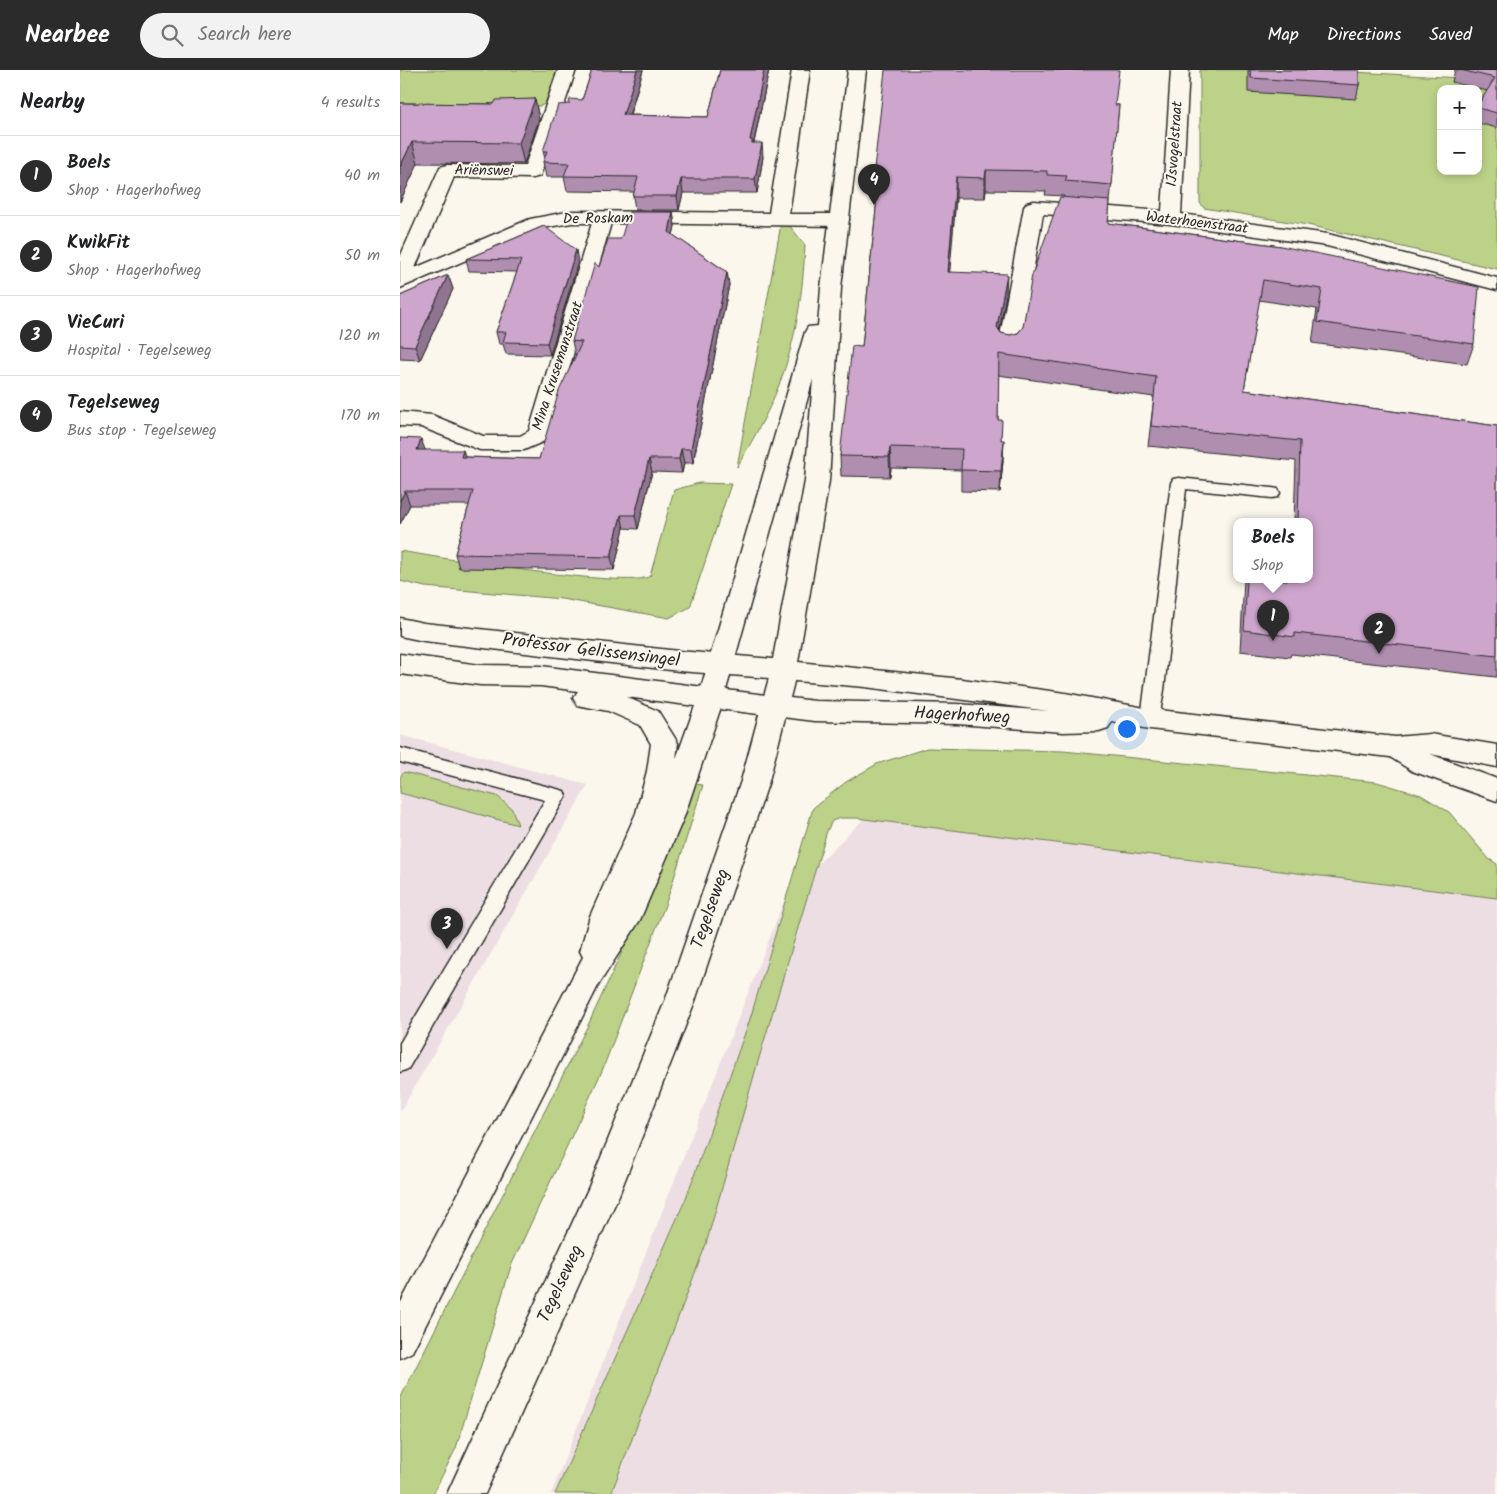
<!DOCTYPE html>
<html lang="en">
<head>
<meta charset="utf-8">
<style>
	body { margin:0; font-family:Kalam,sans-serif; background:#f2f2f2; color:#202124 }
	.controls { position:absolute; right:15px; top:15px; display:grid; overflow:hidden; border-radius:10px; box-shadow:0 2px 8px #0003 }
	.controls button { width:45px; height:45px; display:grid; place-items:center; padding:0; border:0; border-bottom:1px solid #e0e0e0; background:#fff; color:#202124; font:25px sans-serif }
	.you { position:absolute; left:726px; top:658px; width:18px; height:18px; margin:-12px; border:4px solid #fff; border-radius:50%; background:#1a73e8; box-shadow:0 0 0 8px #1a73e833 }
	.badge { display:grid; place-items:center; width:32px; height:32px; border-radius:50%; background:#2b2b2b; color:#fff; font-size:16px; font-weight:700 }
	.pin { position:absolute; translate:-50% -41px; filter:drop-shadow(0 1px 2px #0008) }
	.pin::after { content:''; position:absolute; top:26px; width:18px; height:15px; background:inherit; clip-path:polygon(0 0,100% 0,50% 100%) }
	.popup { position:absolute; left:833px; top:448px; width:80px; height:65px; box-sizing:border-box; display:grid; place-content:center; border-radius:10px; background:#fff; filter:drop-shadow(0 1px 4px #0005); font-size:16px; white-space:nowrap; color:#757577 }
	.popup b { font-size:19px; color:#202124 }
	.popup::after { content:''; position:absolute; left:50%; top:100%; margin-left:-10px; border:10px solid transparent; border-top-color:#fff }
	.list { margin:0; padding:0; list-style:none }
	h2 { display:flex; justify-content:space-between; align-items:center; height:65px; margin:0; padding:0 20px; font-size:21px }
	h2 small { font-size:16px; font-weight:400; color:#757577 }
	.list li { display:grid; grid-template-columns:32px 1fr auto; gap:15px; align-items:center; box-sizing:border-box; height:80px; padding:0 20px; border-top:1px solid #e0e0e0 }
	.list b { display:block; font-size:19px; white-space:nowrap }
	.list p { margin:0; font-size:16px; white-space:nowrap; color:#757577 }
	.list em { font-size:16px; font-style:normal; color:#757577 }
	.icon { flex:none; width:28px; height:28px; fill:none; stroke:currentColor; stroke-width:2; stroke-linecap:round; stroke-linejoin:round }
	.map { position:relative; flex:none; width:1097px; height:1424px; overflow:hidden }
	header { display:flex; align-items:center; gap:30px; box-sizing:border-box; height:70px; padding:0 25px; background:#2b2b2b; color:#fff }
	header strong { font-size:24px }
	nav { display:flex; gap:28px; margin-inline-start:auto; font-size:18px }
	.search { width:350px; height:45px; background:#f2f2f2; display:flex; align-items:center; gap:12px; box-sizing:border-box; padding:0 18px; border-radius:28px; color:#757577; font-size:19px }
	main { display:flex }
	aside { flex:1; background:#fff }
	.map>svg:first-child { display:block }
	.built { fill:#eddee3 }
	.green { fill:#bcd288; stroke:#747e5a; fill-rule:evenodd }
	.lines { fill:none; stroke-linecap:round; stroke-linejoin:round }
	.service-casing { stroke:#2b2b2b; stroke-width:3 }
	.minor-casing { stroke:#2b2b2b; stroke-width:3 }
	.tertiary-casing { stroke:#2b2b2b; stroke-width:3 }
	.secondary-casing { stroke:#2b2b2b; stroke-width:3 }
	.service { fill:#fbf7ec; fill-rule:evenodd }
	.minor { fill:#fbf7ec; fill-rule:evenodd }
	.tertiary { fill:#fbf7ec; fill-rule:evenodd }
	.secondary { fill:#fbf7ec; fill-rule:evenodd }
	.wall { fill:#b08eb0; stroke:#2b2b2b; fill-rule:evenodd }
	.shaded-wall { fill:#907490; stroke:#2b2b2b }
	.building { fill:#cda5cd; stroke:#2b2b2b }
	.labels { text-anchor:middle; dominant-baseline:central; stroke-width:4; stroke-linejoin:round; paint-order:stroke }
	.far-street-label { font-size:15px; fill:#2b2b2b; stroke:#fbf7ec }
	.street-label { font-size:18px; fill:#2b2b2b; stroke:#fbf7ec }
</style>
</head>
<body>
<header>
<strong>Nearbee</strong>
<div class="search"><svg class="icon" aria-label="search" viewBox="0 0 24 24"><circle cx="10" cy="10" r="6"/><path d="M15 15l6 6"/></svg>Search here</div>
<nav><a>Map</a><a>Directions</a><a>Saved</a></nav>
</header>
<main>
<aside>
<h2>Nearby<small>4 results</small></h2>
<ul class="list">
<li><span class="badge">1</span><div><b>Boels</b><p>Shop · Hagerhofweg</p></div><em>40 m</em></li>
<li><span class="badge">2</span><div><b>KwikFit</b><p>Shop · Hagerhofweg</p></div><em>50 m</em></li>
<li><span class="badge">3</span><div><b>VieCuri</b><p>Hospital · Tegelseweg</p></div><em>120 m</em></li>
<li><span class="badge">4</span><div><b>Tegelseweg</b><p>Bus stop · Tegelseweg</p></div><em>170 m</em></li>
</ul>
</aside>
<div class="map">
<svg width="1097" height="1424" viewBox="0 0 1097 1424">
	<rect width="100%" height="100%" fill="#fbf7ec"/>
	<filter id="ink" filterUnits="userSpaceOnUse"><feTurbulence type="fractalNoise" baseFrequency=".02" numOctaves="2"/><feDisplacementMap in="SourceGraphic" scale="10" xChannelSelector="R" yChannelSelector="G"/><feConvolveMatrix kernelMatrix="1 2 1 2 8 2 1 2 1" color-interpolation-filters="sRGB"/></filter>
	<g filter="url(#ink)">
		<g class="built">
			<path d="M 0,665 L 188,715 L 0,1042 Z"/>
			<path d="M 479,734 L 1097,797 L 1097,1424 L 151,1424 L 387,824 Z"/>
		</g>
		<g class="green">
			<path d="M 0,0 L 157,0 L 145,34 L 140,36 L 0,35 Z"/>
			<path d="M 800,0 L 918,0 L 1097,10 L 1097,199 L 908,155 L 804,138 L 800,133 ZM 1041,19 L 1078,19 L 1078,101 L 1041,101 Z"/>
			<path d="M 381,154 L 389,155 L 405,175 C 403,222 396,271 379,315 C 368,344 352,371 337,397 Z"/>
			<path d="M 299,413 L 331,414 L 290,537 L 269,548 L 162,529 L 25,517 L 0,511 L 0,481 C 35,487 231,520 250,506 L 274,420 Z"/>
			<path d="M 527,678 L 663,681 L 977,712 L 1021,725 L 1049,742 L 1089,789 L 1097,794 L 1097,828 L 456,748 L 440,748 L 432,751 L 427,761 L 359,988 L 306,1174 L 211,1424 L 155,1424 L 286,1128 L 350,949 L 413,738 L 446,712 L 477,694 Z"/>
			<path d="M 4,702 L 97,726 L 112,739 L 118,755 L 0,723 L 0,707 Z"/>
			<path d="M 294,714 L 303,715 L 268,827 L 202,1001 L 111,1196 L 56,1378 L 33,1424 L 0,1424 L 0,1329 L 189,953 L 249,823 Z"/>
		</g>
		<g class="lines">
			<g class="service-casing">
				<g id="service">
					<path d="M 779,408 L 872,418 L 878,419 L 880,423 L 878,427 L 872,428 L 786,419 L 764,620 L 759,649 L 756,654 L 750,656 L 744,654 L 741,649 L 771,413 L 773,409 Z"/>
					<path d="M 0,678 L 157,719 L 164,721 L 166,726 L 8,999 L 0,1002 L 0,973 L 145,730 L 0,692 Z"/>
				</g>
			</g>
			<g class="minor-casing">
				<g id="minor">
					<path d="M 158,0 L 176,0 L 140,106 L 133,108 L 54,107 L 15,198 L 130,149 L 172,141 L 369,143 L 392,0 L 410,0 L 389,144 L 439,144 L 446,146 L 449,150 L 446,154 L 439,156 L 211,153 L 150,365 L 147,370 L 124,380 L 80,380 L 21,357 L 0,356 L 0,342 L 32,345 L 83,366 L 120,366 L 129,361 L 192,153 L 172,153 L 142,158 L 0,218 L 0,187 L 40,97 L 47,95 L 125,96 Z"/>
					<path d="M 771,0 L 789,0 L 781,144 L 928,164 L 1097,208 L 1097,220 L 927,176 L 771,154 L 643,144 L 620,277 L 617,282 L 609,284 L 601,282 L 598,277 L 624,137 L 627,133 L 634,131 L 762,141 Z"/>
				</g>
			</g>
			<g class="tertiary-casing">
				<path id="tertiary" d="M 448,0 L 466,0 L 441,218 L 429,411 L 398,592 L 562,609 L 665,623 L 750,639 L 995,667 L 1030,664 L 1097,675 L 1097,697 L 1030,684 L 1097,709 L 1097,731 L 1012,701 L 990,687 L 750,659 L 712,652 L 708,658 L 699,661 L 663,662 L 557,654 L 415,651 L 311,638 L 302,635 L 298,628 L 405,262 L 408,257 L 418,256 L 421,218 ZM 413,309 L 405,411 L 371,600 L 375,607 L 384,610 L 465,617 L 649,641 L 557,634 L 415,631 L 326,620 Z"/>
			</g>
			<g class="secondary-casing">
				<g id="secondary">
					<path d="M 0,548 L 24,553 L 279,581 L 384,590 L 393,593 L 397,600 L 369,711 L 295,931 L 219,1125 L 85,1424 L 47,1424 L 188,1119 L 265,931 L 341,711 L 369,608 L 279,601 L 24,571 L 0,566 Z"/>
					<path d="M 0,584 L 80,595 L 141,596 L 311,618 L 320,621 L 324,628 L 284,747 L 240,850 L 199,914 L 12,1282 L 0,1288 L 0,1234 L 183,887 L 180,881 L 190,846 L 236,743 L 247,701 L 251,674 L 240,655 L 208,641 L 177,635 L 173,628 L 178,621 L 141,616 L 80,615 L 0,604 ZM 226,627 L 295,636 L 276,689 L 278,673 L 258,641 Z"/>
				</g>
			</g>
			<use href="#service" class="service"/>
			<use href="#minor" class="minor"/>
			<use href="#tertiary" class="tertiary"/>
			<use href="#secondary" class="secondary"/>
		</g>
		<g class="wall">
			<path d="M 192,0 L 243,0 L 230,45 L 308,47 L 320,0 L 369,0 L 354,73 L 363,87 L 357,123 L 283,123 L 279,140 L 235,140 L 233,126 L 234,122 L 167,121 L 164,107 L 146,107 L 143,92 L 145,89 L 143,81 L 169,34 L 182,30 Z"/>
			<path d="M 848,0 L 959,0 L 959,15 L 956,29 L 848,22 Z"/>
			<path d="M 1055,0 L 1097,0 L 1097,58 L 1078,53 L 1078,35 L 1087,21 L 1052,12 Z"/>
			<path d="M 135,29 L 139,49 L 124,94 L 18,93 L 0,132 L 0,33 L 94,34 Z"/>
			<path d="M 716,35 L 719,35 L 708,153 L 881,176 L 1074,274 L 1067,294 L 912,273 L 917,239 L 859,230 L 844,320 L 1097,356 L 1097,605 L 1096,607 L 891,584 L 890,587 L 840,581 L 844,510 L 909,510 L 909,452 L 894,452 L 896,391 L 748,376 L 754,327 L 598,305 L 598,350 L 601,370 L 603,391 L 600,422 L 561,421 L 561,400 L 491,398 L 490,407 L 441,406 L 440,386 L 462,277 L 478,119 L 475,119 L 474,99 ZM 586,120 L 646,121 L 645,125 L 664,126 L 623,257 L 618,263 L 610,265 L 601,263 L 599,261 L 606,225 L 549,202 L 556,128 L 585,128 Z"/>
			<path d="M 273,142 L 275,156 L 273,165 L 327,202 L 329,215 L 293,393 L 284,393 L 282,403 L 252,402 L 238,459 L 224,458 L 214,500 L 59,498 L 55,484 L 69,435 L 10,435 L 0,454 L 0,368 L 25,380 L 65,387 L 139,389 L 176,285 L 175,285 L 172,271 L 199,197 L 221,169 Z"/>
			<path d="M 144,156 L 178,192 L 150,285 L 106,284 L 103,274 L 99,274 L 96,262 L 117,202 L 69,201 L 66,189 Z"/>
			<path d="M 48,205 L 53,219 L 20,290 L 0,289 L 0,226 Z"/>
		</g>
		<g class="shaded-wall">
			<path d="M 237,0 L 243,0 L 225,59 L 223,45 Z"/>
			<path d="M 364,0 L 369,0 L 353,76 L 350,70 Z"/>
			<path d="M 135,29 L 139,49 L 124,94 L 119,73 Z"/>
			<path d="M 12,72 L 18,93 L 0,132 L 0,97 Z"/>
			<path d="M 362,73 L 363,87 L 357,123 L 355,109 Z"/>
			<path d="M 586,100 L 586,120 L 585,128 L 585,108 Z"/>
			<path d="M 556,107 L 556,128 L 548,223 L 548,202 Z"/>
			<path d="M 281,109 L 283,123 L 279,140 L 277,126 Z"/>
			<path d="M 273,142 L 275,156 L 271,175 L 269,162 Z"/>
			<path d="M 176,180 L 178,192 L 150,285 L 147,273 Z"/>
			<path d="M 327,202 L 329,215 L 293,393 L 291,379 Z"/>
			<path d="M 607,204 L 606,225 L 596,278 L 597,257 Z"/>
			<path d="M 48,205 L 53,219 L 20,290 L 15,276 Z"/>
			<path d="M 21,369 L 26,382 L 17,380 Z"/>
			<path d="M 604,370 L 603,391 L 600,422 L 601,401 Z"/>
			<path d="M 490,377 L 491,398 L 490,407 L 489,387 Z"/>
			<path d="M 281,379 L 284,393 L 282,403 L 279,389 Z"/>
			<path d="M 63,380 L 68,394 L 61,387 Z"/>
			<path d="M 249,389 L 252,402 L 238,459 L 235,445 Z"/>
			<path d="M 5,421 L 10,435 L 0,454 L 0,431 Z"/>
			<path d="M 221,445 L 224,458 L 214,500 L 211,487 Z"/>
		</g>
		<g class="building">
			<path d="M 192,0 L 237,0 L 223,45 L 308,47 L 320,0 L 364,0 L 350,70 L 352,70 L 352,73 L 362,73 L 355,109 L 281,109 L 277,126 L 233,126 L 238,107 L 164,106 L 169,93 L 143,92 L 147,81 L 143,81 L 158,35 L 169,34 L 170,29 L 182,30 Z"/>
			<path d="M 485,0 L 719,0 L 715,35 L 719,35 L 712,115 L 665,111 L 667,106 L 647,105 L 647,101 L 586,100 L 585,108 L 556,107 L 548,202 L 607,204 L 597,257 L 601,263 L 610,265 L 618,263 L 623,257 L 632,205 L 660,127 L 710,131 L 708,153 L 881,176 L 1079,217 L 1074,274 L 917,252 L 922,219 L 863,210 L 844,320 L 1097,356 L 1097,586 L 895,563 L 895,567 L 844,560 L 847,510 L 909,510 L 909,452 L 898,452 L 900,371 L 751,356 L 756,307 L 599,284 L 598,350 L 602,350 L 601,370 L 604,370 L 601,401 L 561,400 L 562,379 L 490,377 L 489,387 L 440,386 L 452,276 L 462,277 L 480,99 L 474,99 Z"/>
			<path d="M 850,0 L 959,0 L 959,15 L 851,8 Z"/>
			<path d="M 1060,0 L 1097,0 L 1097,43 L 1078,38 L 1078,35 L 1095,8 Z"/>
			<path d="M 135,29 L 119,73 L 12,72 L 0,97 L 0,33 L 94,34 L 96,30 Z"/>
			<path d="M 229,142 L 273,142 L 269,162 L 327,202 L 291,379 L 281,379 L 279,389 L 249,389 L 235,445 L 221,445 L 211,487 L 55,484 L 73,421 L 5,421 L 0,431 L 0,368 L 21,369 L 17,380 L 63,380 L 61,387 L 139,389 L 159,321 L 182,272 L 172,271 L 195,193 L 199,197 L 208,169 L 221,169 Z"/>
			<path d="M 144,156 L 176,180 L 147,273 L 103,272 L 106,262 L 96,262 L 121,190 L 66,189 Z"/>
			<path d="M 48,205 L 15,276 L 0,275 L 0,226 Z"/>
		</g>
	</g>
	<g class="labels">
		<g class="far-street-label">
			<text transform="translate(775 74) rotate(-86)">IJsvogelstraat</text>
			<text transform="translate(84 101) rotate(1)">Ariënswei</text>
			<text transform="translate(198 149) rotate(-1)">De Roskam</text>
			<text transform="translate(797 153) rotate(7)">Waterhoenstraat</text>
			<text transform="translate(158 296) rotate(-72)">Mina Krusemanstraat</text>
		</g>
		<g class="street-label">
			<text transform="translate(191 581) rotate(7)">Professor Gelissensingel</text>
			<text transform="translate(562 646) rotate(3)">Hagerhofweg</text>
			<text transform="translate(311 839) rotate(-71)">Tegelseweg</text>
			<text transform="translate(161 1214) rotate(-65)">Tegelseweg</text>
		</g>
	</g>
</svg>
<div class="controls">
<button>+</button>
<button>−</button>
</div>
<div class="you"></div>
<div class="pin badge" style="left:873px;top:571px">1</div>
<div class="popup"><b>Boels</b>Shop</div>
<div class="pin badge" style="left:979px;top:584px">2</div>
<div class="pin badge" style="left:47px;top:879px">3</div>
<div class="pin badge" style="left:474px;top:135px">4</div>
</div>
</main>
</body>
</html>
